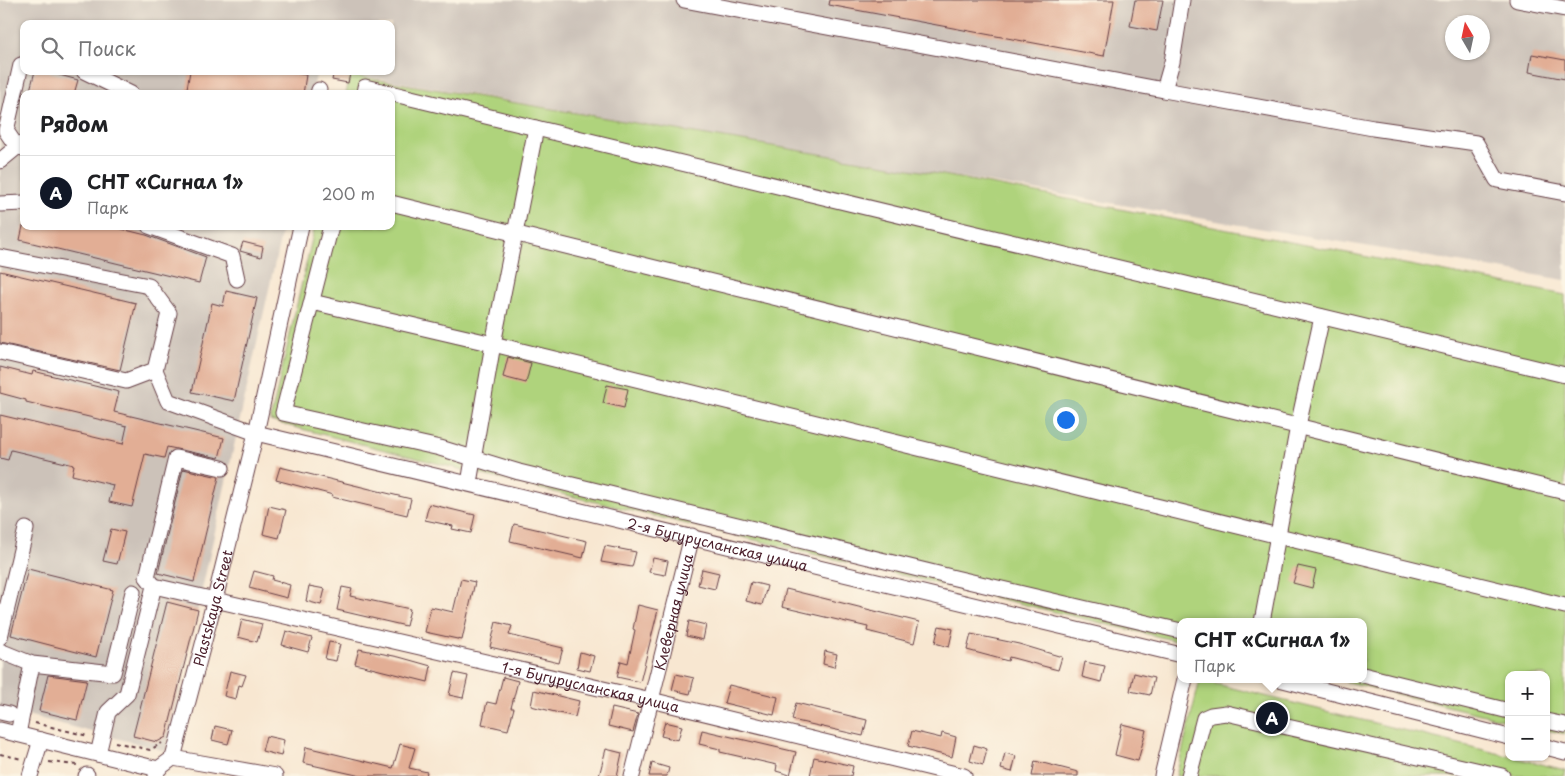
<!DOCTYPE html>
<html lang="ru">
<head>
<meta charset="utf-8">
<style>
	body { margin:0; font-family:"Playpen Sans",sans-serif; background:#f2f2f2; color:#202124 }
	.controls { position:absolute; right:15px; bottom:15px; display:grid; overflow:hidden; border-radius:10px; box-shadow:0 1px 4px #0004 }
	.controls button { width:45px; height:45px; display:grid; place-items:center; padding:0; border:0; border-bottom:1px solid #e0e0e0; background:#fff; color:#202124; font:25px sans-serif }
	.compass { position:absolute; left:1445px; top:15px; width:45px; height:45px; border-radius:50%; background:#fff; box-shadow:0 1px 4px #0004; rotate:351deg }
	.you { position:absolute; left:1065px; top:419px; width:18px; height:18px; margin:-12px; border:4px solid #fff; border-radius:50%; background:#1a73e8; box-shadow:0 0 0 8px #1a73e833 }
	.badge { display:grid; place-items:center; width:32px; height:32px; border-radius:50%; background:#111827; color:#fff; font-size:16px; font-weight:700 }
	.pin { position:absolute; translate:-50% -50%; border:2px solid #fff; box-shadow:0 1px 5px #0006 }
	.popup { position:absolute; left:1177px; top:618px; width:190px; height:65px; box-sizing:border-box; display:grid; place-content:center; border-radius:10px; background:#fff; filter:drop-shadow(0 1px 4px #0005); font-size:16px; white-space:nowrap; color:#757577 }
	.popup b { font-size:19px; color:#202124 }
	.popup::after { content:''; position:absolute; left:50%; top:100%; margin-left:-10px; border:10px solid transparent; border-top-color:#fff }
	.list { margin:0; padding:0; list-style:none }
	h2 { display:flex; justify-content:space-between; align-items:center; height:65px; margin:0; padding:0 20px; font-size:21px }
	h2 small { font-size:16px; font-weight:400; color:#757577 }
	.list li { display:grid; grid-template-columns:32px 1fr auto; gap:15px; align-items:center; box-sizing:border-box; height:75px; padding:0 20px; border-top:1px solid #e0e0e0 }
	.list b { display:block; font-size:19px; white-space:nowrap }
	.list p { margin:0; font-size:16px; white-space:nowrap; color:#757577 }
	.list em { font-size:16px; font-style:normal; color:#757577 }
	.icon { flex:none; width:28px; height:28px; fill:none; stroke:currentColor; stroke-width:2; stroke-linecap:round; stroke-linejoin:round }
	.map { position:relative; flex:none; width:1565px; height:776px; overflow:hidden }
	.search { position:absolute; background:#fff; box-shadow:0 1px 4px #0004; left:20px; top:20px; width:375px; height:55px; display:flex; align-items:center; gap:12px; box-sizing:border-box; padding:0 18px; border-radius:10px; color:#757577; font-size:19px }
	.panel { position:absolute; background:#fff; box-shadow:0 1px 4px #0004; left:20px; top:90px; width:375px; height:140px; border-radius:10px }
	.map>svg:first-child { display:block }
	.industrial { fill:#ccc2b9; fill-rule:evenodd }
	.green { fill:#afd37c; stroke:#7c7954 }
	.building { fill:#e2ae95 }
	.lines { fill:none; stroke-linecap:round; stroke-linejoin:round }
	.minor-casing { stroke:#643d44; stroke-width:17 }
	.path { stroke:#643d44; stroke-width:2; stroke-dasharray:4 4; stroke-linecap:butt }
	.minor { stroke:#fff; stroke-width:15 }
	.labels { text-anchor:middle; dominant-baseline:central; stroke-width:4; stroke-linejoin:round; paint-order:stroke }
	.street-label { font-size:14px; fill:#4a1f2b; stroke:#fcf5e5 }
</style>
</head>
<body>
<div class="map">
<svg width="1565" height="776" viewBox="0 0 1565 776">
	<rect width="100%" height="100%" fill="#fcf5e5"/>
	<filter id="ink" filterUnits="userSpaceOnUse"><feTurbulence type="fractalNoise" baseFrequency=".02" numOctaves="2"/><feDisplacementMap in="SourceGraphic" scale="10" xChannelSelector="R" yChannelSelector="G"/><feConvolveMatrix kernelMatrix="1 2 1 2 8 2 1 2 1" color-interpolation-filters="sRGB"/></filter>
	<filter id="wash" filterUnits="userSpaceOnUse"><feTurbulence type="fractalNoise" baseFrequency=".0096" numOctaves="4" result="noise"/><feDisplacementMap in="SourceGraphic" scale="20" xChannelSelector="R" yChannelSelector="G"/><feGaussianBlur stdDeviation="1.12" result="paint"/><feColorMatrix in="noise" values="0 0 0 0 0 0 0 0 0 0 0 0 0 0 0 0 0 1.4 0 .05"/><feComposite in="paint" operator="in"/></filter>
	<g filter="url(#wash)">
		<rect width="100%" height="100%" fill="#f8e7d1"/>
		<path class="industrial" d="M 0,0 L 1565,0 L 1565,280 L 334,71 L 391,71 L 391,24 L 24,24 L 24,71 L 317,71 L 312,94 L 24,94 L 24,226 L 283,226 L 166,751 L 0,708 ZM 1452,22 L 1482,22 L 1482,52 L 1452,52 Z"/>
		<g class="green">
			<path d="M 350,75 L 933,173 L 1565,295 L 1565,734 L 1546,730 L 1546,675 L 1509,675 L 1509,721 L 1335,679 L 1363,679 L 1363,622 L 1181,622 L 1181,642 L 491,477 L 270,421 L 315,226 L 391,226 L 391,94 L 346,94 Z"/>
			<path d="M 1200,680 L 1565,770 L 1565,776 L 1176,776 Z"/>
		</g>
		<g id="blocks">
			<g class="building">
				<path d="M 830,0 L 1114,0 L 1104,56 L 829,5 Z"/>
				<path d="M 1135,0 L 1163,0 L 1157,31 L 1130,26 Z"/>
				<path d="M 1532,54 L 1565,60 L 1565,79 L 1529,72 Z"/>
				<path d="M 35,71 L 45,71 L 78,80 L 74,94 L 29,94 Z"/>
				<path d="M 190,71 L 284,71 L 306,75 L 303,94 L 186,94 Z"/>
				<path d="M 334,71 L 350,74 L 348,83 L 332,80 Z"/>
				<path d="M 23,226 L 110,226 L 146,235 L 206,257 L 199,283 L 20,240 Z"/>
				<path d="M 243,242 L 263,247 L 261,257 L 240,251 Z"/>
				<path d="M 0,271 L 136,303 L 120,370 L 0,343 Z"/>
				<path d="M 226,291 L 257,298 L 234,401 L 192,392 L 212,303 L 223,306 Z"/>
				<path d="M 508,357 L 531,363 L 526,383 L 503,377 Z"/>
				<path d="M 0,367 L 32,375 L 33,371 L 119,392 L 114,412 L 224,438 L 219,458 L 167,447 L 164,458 L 145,454 L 132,507 L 109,502 L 113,485 L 72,475 L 74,465 L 11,450 L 8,460 L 0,458 L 0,415 L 123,444 L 127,426 L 26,402 L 26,400 L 0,393 Z"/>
				<path d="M 607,385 L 628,389 L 624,408 L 603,403 Z"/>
				<path d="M 280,467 L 411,499 L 407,515 L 332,497 L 333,495 L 276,480 Z"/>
				<path d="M 183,469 L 219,477 L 194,582 L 158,573 Z"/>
				<path d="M 429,504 L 475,515 L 471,533 L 452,529 L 453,526 L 425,520 Z"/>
				<path d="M 269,506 L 286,510 L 279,538 L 263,534 Z"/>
				<path d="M 514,524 L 587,541 L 583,558 L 510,541 Z"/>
				<path d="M 111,529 L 125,532 L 117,564 L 103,561 Z"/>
				<path d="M 605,546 L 636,552 L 632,567 L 601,562 Z"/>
				<path d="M 653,558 L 668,561 L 665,575 L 649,572 Z"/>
				<path d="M 1298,566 L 1316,570 L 1312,588 L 1293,583 Z"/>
				<path d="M 28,569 L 113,590 L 96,657 L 11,635 Z"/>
				<path d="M 702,569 L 719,573 L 715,589 L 698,585 Z"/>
				<path d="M 254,571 L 273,576 L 272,580 L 290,585 L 287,598 L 249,588 Z"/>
				<path d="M 461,579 L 475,582 L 462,640 L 425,632 L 431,607 L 453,612 Z"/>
				<path d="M 751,582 L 767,586 L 762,605 L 746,601 Z"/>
				<path d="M 309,586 L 325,589 L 321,605 L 306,601 Z"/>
				<path d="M 342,587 L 352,589 L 350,596 L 410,609 L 406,626 L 337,610 Z"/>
				<path d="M 786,589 L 919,622 L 914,643 L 867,631 L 868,627 L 782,607 Z"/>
				<path d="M 167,602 L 198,610 L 166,737 L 157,742 L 133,736 Z"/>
				<path d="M 638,605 L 658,610 L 640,682 L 617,677 L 621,661 L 628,663 L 635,630 L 633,629 Z"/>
				<path d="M 242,619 L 262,624 L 257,642 L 238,637 Z"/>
				<path d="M 689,621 L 706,625 L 703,640 L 686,636 Z"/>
				<path d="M 496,622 L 512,626 L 509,635 L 563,648 L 559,663 L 490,647 Z"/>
				<path d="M 939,626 L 953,629 L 949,647 L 935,643 Z"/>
				<path d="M 286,631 L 312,638 L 308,652 L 282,645 Z"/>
				<path d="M 971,634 L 1019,644 L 1062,657 L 1058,670 L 1009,657 L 1008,661 L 967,650 Z"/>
				<path d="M 329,642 L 340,644 L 336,661 L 325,659 Z"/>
				<path d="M 359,649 L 399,657 L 431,666 L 428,682 L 355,664 Z"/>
				<path d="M 825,651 L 837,654 L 834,667 L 823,664 Z"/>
				<path d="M 580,652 L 594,656 L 590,671 L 577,668 Z"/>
				<path d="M 1085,662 L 1105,666 L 1101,682 L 1082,677 Z"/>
				<path d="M 230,671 L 246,675 L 242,686 L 239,685 L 236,699 L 224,696 Z"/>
				<path d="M 454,673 L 468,676 L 463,698 L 449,695 Z"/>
				<path d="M 1134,673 L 1154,678 L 1150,695 L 1130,691 Z"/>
				<path d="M 676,674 L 694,678 L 690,694 L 672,690 Z"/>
				<path d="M 48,675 L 87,680 L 77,720 L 39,711 Z"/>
				<path d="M 503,677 L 518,681 L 511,708 L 514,708 L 508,730 L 482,724 L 487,702 L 496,704 Z"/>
				<path d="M 729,685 L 778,697 L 774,715 L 724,703 Z"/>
				<path d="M 534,690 L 579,701 L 575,717 L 531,706 Z"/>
				<path d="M 796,703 L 867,720 L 863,736 L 792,720 Z"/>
				<path d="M 612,708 L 638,714 L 633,732 L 608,726 Z"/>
				<path d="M 665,722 L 682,726 L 678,740 L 661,736 Z"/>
				<path d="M 1122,724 L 1146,730 L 1138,761 L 1115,755 Z"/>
				<path d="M 215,726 L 232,730 L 228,744 L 212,740 Z"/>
				<path d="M 702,730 L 796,752 L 790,775 L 776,771 L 777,765 L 720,752 L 720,749 L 699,744 Z"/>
				<path d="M 912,731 L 941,738 L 942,733 L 956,737 L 952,757 L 908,746 Z"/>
				<path d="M 266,736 L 284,740 L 281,756 L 262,751 Z"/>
				<path d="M 400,744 L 415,748 L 409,768 L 427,772 L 426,776 L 361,776 L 303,763 L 306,747 L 393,768 Z"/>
				<path d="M 974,745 L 987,749 L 983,765 L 970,761 Z"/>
				<path d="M 606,749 L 622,753 L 617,776 L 599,776 Z"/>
				<path d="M 1005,753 L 1016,756 L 1012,772 L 1001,769 Z"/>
				<path d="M 814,757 L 853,766 L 851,776 L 810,776 Z"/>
				<path d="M 1035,761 L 1078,772 L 1078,776 L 1032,776 Z"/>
				<path d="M 652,763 L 669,768 L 667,776 L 649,776 Z"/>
			</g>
		</g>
	</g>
	<g filter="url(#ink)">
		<use href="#blocks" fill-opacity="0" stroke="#643d44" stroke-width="1"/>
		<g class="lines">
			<g class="minor-casing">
				<g id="minor">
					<path d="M 684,0 L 1164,90 L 1172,62 L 1182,0"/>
					<path d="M 1517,0 L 1565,9"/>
					<path d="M 24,64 L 21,65 L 6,131 L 17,147 L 24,148"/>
					<path d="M 84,71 L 131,94"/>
					<path d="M 1164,90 L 1373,128 L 1476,143 L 1497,180 L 1565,193"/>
					<path d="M 318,94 L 319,90"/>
					<path d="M 364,94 L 365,87 L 1565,375"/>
					<path d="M 0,161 L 17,147"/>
					<path d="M 391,203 L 1565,492"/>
					<path d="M 0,204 L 24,203"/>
					<path d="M 149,226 L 232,256 L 237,279"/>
					<path d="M 331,226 L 283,413 L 440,448 L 519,472 L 955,578 L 1181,631"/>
					<path d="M 0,257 L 149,286 L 169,313 L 155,370 L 126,381 L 0,352"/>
					<path d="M 312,302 L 493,344 L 1565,606"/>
					<path id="s1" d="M 155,370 L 168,401 L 256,433 L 1181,655"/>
					<path d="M 469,483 L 493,344 L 536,128"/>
					<path id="s2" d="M 154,586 L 651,700 L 964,776"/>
					<path d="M 1262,622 L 1298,426 L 1322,317"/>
					<path d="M 0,637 L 26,529"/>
					<path d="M 0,651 L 32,664 L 113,673 L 133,592"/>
					<path d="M 1363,675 L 1509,711"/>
					<path d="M 1279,679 L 1509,737"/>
					<path d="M 0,712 L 9,714"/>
					<path d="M 1546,721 L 1565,725"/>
					<path d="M 0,730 L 158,769"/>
					<path d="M 18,734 L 32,664"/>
					<path d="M 1546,747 L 1565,752"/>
					<path d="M 98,754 L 108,712 L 127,694 L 154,586 L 147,577 L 176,458 L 222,468"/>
					<path d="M 173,758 L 275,776"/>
					<path d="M 30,776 L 41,740"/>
					<path d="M 86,776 L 87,775"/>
					<path id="s3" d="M 156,776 L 158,769 L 173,758 L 215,599 L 256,433 L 301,226"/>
					<path id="s4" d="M 632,776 L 692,536"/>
					<path d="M 1162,776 L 1185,679"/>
					<path d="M 1189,776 L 1204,718 L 1211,715 L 1226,713 L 1502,776"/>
				</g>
			</g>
			<g class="path">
				<path d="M 35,723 L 88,736"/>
				<path d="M 115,742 L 150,750 L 162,743"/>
				<path d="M 0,754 L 22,759"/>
				<path d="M 49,762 L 77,765"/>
			</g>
			<use href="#minor" class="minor"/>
		</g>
	</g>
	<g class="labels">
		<g class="street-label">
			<text stroke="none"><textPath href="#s1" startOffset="602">2-я Бугурусланская улица</textPath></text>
			<text stroke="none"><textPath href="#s3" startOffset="181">Plastskaya Street</textPath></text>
			<text stroke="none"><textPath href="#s4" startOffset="169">Клеверная улица</textPath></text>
			<text stroke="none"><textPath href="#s2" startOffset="448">1-я Бугурусланская улица</textPath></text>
		</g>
	</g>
</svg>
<div class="controls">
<button>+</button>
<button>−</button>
</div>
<svg class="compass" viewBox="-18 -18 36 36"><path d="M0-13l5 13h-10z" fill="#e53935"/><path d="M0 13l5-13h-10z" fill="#757577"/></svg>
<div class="you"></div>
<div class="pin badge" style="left:1272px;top:718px">A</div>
<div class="popup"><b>СНТ «Сигнал 1»</b>Парк</div>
<div class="search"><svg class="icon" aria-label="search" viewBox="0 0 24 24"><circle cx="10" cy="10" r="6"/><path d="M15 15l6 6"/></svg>Поиск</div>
<section class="panel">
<h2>Рядом<small></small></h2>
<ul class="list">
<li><span class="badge">A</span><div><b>СНТ «Сигнал 1»</b><p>Парк</p></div><em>200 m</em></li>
</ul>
</section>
</div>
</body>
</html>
